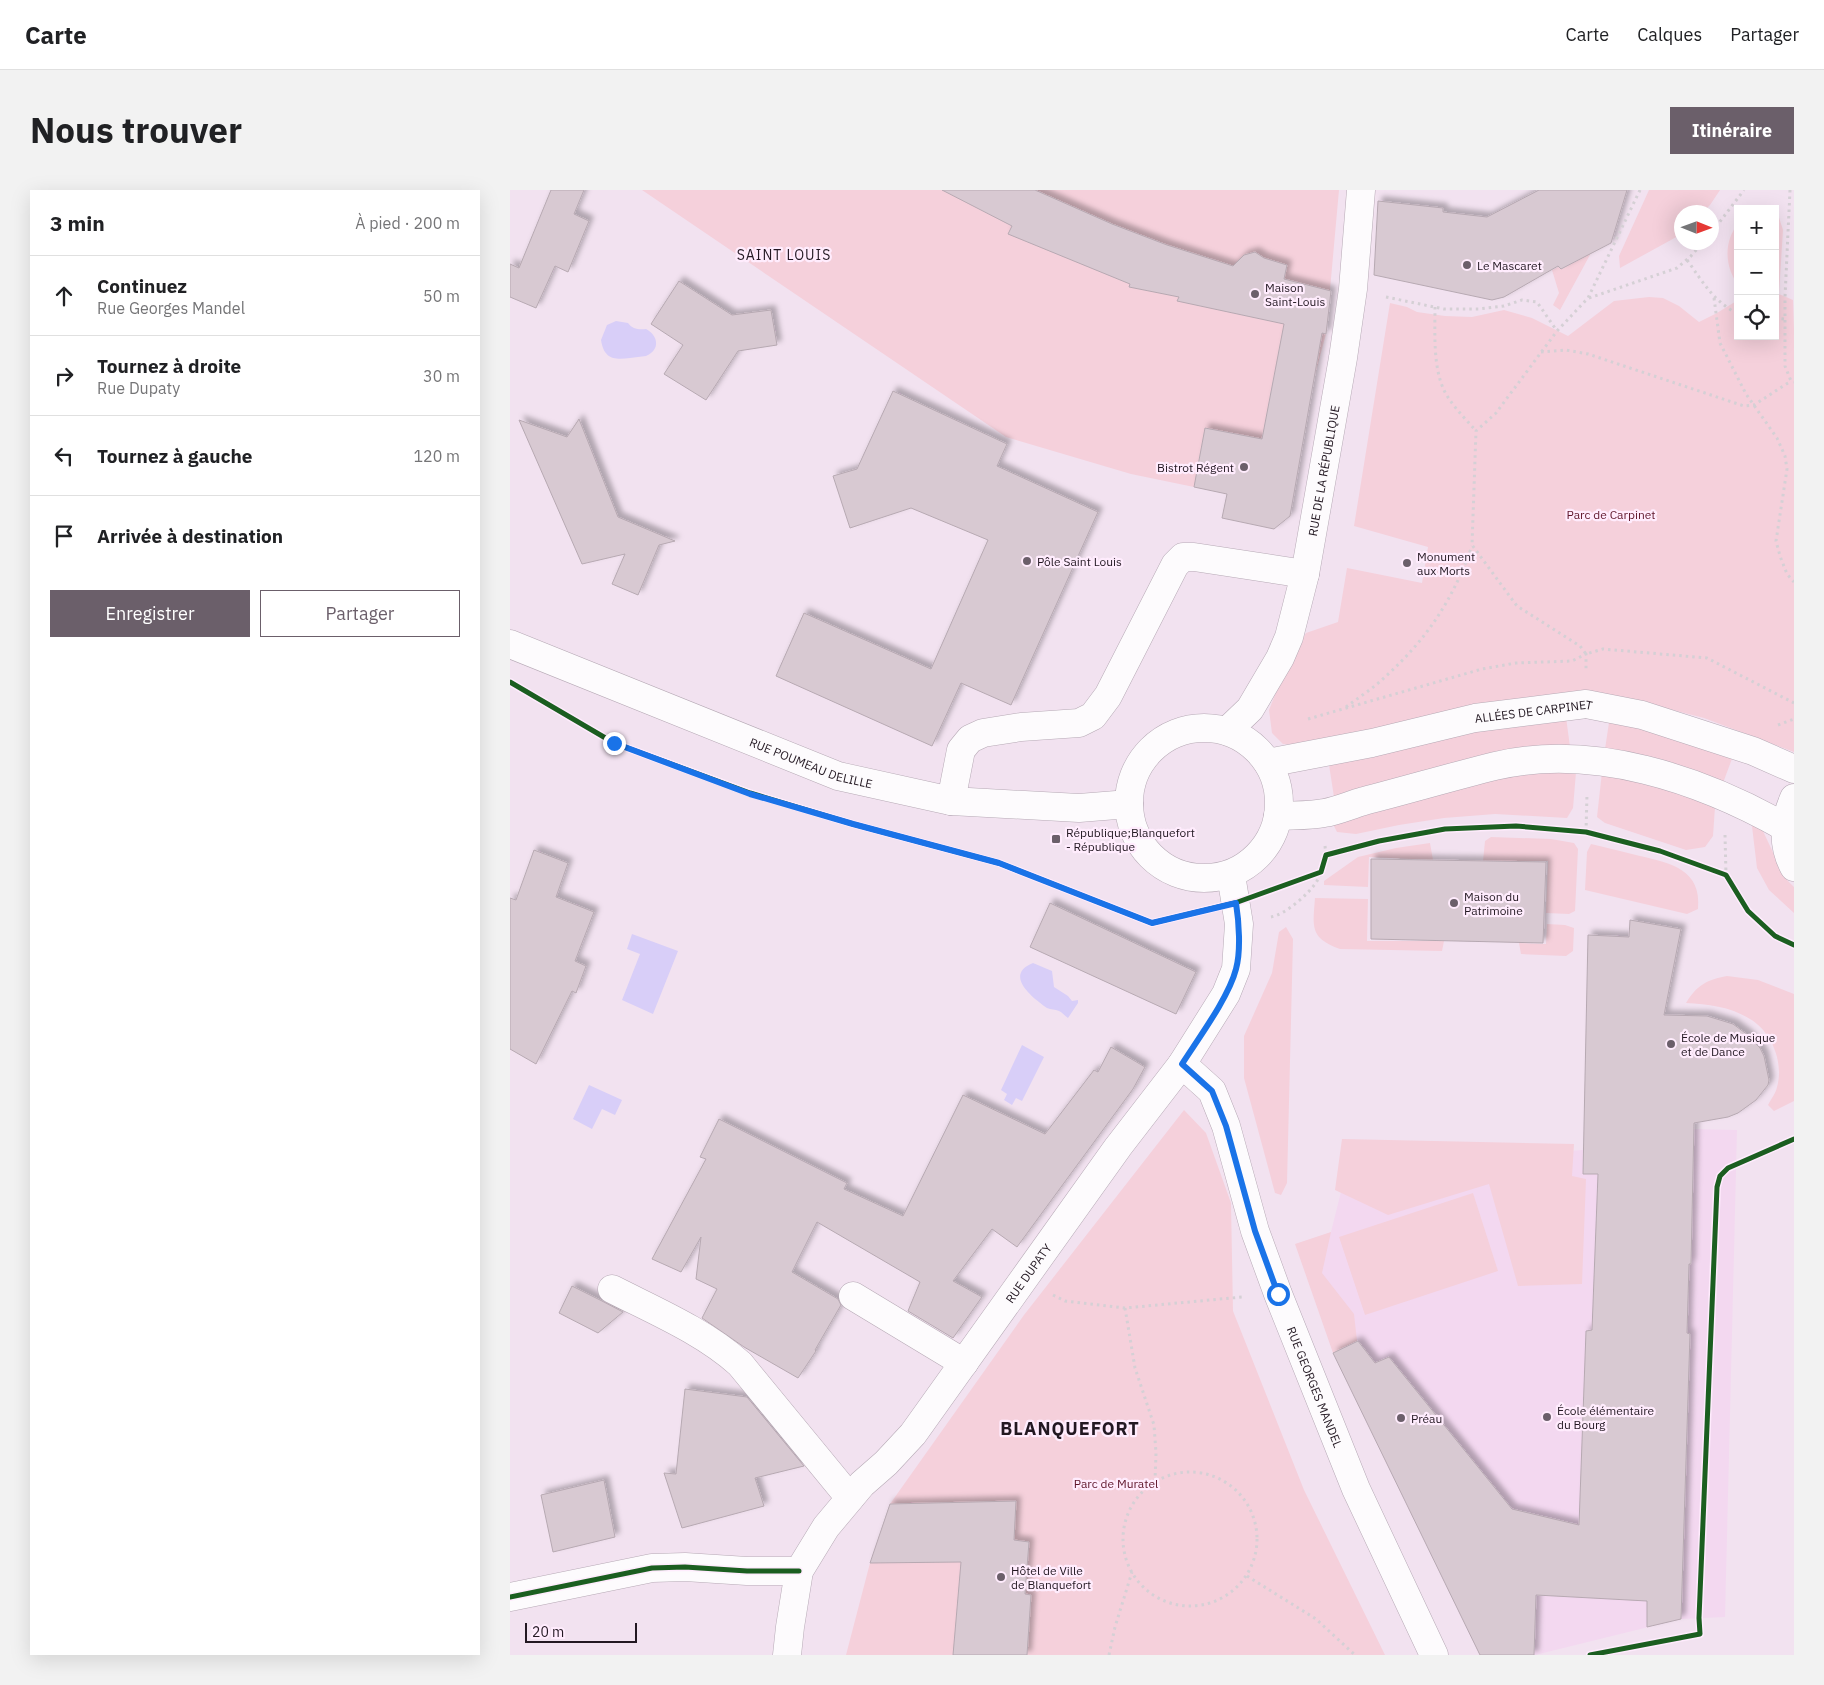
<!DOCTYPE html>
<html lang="fr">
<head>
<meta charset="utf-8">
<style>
	body { margin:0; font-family:"IBM Plex Sans",sans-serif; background:#f2f2f2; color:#202124 }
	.controls { position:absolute; right:15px; top:15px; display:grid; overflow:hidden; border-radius:0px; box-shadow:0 5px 20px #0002 }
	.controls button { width:45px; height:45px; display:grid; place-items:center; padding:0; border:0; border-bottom:1px solid #e0e0e0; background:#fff; color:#202124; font:25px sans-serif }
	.compass { position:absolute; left:1164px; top:15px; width:45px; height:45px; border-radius:50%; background:#fff; box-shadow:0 5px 20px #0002; rotate:91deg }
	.scale { position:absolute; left:15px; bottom:12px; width:112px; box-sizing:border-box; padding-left:5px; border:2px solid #231822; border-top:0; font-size:14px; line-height:18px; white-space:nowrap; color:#231822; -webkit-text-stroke:4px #ffecfd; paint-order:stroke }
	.stop { position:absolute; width:15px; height:15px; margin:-11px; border:4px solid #1a73e8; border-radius:50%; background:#fff }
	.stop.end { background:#1a73e8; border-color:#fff; box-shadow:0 1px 5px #0008 }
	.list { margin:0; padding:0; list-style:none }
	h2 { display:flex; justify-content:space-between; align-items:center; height:65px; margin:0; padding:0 20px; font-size:21px }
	h2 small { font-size:16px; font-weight:400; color:#757577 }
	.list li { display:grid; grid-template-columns:32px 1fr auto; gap:15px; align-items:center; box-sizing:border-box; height:80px; padding:0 20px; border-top:1px solid #e0e0e0 }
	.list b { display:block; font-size:19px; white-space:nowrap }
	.list p { margin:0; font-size:16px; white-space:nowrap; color:#757577 }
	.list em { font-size:16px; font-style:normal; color:#757577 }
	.actions { display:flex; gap:10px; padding:15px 20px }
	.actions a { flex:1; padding:11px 0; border:1px solid #6b5f6a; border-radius:0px; text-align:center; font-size:18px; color:#6b5f6a }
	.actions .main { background:#6b5f6a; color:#fff }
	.icon { flex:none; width:28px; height:28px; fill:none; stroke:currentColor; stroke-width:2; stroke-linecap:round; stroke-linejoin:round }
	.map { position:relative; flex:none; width:1284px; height:1465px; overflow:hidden; border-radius:0px }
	header { display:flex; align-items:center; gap:30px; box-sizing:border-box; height:70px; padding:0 25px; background:#fff; border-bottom:1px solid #e0e0e0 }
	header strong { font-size:24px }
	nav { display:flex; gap:28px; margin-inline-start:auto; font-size:18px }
	.intro { display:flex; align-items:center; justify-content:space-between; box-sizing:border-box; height:120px; padding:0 30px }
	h1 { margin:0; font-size:35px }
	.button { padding:12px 22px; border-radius:0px; background:#6b5f6a; color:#fff; font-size:18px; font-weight:700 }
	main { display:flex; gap:30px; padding:0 30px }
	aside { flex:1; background:#fff; border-radius:0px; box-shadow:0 5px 20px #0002 }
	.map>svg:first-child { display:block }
	.built { fill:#f3d8f0 }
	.green { fill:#f5d0db }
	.water { fill:#d8cef8 }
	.building { fill:#d8c9d2; stroke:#b7a9b2; filter:url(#shadow) }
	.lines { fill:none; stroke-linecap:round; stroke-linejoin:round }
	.minor-casing { stroke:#b6a9b5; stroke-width:29 }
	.path { stroke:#d5d0d5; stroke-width:3; stroke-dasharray:2.5 4; stroke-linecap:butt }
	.minor { stroke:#fdfbfd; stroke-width:28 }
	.cycleway-casing { stroke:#ffecfd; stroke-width:8 }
	.cycleway { stroke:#1b5e20; stroke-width:5 }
	.route { stroke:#1a73e8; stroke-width:6 }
	.poi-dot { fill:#6b5f6a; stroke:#ffecfd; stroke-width:2 }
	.labels { text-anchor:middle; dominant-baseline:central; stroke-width:4.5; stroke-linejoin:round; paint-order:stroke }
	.poi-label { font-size:12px; fill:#231822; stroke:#ffecfd; text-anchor:start }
	.street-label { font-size:12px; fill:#231822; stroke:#ffecfd }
	.park-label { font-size:12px; fill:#5f152a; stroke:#ffecfd }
	.neighbourhood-label { font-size:14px; letter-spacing:1px; fill:#231822; stroke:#ffecfd }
	.district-label { font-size:18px; font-weight:bold; letter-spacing:1px; fill:#231822; stroke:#ffecfd }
</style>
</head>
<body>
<header>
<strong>Carte</strong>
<nav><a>Carte</a><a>Calques</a><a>Partager</a></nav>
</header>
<div class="intro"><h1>Nous trouver</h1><a class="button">Itinéraire</a></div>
<main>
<aside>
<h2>3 min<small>À pied · 200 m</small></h2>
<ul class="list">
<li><svg class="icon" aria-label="ahead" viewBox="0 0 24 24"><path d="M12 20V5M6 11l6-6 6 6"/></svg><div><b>Continuez</b><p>Rue Georges Mandel</p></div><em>50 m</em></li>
<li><svg class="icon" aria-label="right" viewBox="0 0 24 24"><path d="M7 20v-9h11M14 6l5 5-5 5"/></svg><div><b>Tournez à droite</b><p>Rue Dupaty</p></div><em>30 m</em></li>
<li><svg class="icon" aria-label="left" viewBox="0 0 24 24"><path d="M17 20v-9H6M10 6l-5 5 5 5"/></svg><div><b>Tournez à gauche</b></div><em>120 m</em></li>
<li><svg class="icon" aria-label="arrive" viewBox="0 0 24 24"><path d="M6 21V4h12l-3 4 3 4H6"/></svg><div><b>Arrivée à destination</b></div></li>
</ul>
<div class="actions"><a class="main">Enregistrer</a><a>Partager</a></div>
</aside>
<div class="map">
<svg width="1284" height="1465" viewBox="0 0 1284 1465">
	<defs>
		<filter id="shadow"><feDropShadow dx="4.5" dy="-4.5" stdDeviation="2.5" flood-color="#0004"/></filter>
	</defs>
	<rect width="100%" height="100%" fill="#f2e2f0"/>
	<path class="built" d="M 1129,938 L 1227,940 L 1215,1427 L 1171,1429 L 1025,1465 L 970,1465 L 823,1163 L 836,1157 L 791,1059 L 821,1042 L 842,958 L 967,968 L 1073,960 L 1073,984 L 1112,984 Z"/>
	<g class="green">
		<path d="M 132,0 L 829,0 L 816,144 L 803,192 L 764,185 L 752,249 L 695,238 L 684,297 L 621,284 L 496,247 Z"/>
		<path d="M 1139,0 L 1210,0 L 1200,15 L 1193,22 L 1172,22 L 1171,43 L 1170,45 L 1110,78 L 1109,66 Z"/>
		<path d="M 1265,20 L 1267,21 L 1273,40 L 1269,104 L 1283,110 L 1284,139 L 1284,562 L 1194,528 L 1112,507 L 1101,506 L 785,555 L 773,554 L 762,543 L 759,520 L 774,482 L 796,443 L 828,432 L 837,378 L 912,393 L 918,357 L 844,336 L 880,113 L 897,117 L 907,122 L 935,126 L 962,127 L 994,120 L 1022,128 L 1058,146 L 1104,111 L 1139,107 L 1153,108 L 1169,116 L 1189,132 L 1207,123 L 1228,110 L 1228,146 L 1265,146 Z"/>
		<path d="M 1228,34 L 1228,95 C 1215,77 1213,52 1228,34 Z"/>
		<path d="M 1081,63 L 1050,120 L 1043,115 L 1049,103 L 1042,80 L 1048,77 L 1052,79 Z"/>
		<path d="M 1100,526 L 1223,566 L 1213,593 L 1095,559 Z"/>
		<path d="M 1056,527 L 1060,557 L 824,607 L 819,575 L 973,535 Z"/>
		<path d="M 1066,582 L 1063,618 L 1057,628 L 985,624 L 934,628 L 889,635 L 846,644 L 827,642 L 821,630 L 1005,583 Z"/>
		<path d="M 1092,582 L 1159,600 L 1205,617 L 1203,646 L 1195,657 L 1176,660 L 1095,633 L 1087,627 Z"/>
		<path d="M 1241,628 L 1252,639 L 1275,688 L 1284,697 L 1284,723 L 1259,700 L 1247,678 Z"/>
		<path d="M 981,647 L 1041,649 L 1064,653 L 1068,659 L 1065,721 L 1059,724 L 1036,723 L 1038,671 L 973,671 L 975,651 Z"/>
		<path d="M 920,653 L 923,670 L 859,667 L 858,697 L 814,695 L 814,691 L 848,667 L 886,658 Z"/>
		<path d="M 1081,654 C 1098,658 1114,662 1130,666 C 1161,673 1192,680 1188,719 L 1177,724 L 1075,700 L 1077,662 Z"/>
		<path d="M 805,708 L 858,709 L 857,751 L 934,751 L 932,761 L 830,759 C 799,748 803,736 805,708 Z"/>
		<path d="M 1037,734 L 1055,735 L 1064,738 L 1063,761 L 1056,766 L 1011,764 L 1009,753 L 1036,754 Z"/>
		<path d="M 776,737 L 783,749 L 777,993 L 771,1005 L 765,1003 L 734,888 L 734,846 L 762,783 L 769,742 Z"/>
		<path d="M 1217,786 L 1248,790 L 1284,804 L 1284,911 L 1264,921 L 1258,915 C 1261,909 1266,903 1267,897 C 1274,873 1262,842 1240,829 C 1221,817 1198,814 1176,813 C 1188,794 1197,790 1217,786 Z"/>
		<path d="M 674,920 L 696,943 L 721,1013 L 723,1121 L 794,1300 L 875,1465 L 336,1465 L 360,1373 L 380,1314 L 514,1125 Z"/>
		<path d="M 832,949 L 1064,954 L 1062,986 L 1076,989 L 1072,1094 L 1008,1096 L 979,994 L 878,1025 L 825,1000 Z"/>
		<path d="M 963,1003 L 988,1081 L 855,1125 L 829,1047 Z"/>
		<path d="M 821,1042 L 812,1083 L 844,1124 L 847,1151 L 823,1163 L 785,1054 Z"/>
	</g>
	<g class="water">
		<path d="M 106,131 L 118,133 C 122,139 129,140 136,139 C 148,145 151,160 136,166 C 131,167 125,167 120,168 C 104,170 94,169 91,150 L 97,135 Z"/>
		<path d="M 122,744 L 168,761 L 143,824 L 112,810 L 130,764 L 117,759 Z"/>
		<path d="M 523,773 L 542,781 L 544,797 L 558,806 L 562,811 L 568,810 L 568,813 L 558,828 C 555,826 552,822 549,821 C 545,819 541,820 537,818 C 523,808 493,785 523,773 Z"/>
		<path d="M 512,855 L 534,867 L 512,911 L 506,908 L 502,915 L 494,910 L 497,904 L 491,900 Z"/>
		<path d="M 79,895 L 112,910 L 105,925 L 92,919 L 82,939 L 63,929 Z"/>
	</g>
	<g class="building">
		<path d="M 41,0 L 74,0 L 64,24 L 79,31 L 58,82 L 45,76 L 26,118 L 0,107 L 0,74 L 9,78 Z"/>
		<path d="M 432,0 L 525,0 L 602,34 L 657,55 L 723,76 L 734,65 L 745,62 L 754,68 L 777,75 L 774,89 L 821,101 L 816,144 L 812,143 L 780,326 L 764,339 L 712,328 L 717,304 L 684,297 L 695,238 L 752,249 L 774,134 L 667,111 L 669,107 L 619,97 L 620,94 L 498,44 L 502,36 Z"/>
		<path d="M 1029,0 L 1117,0 L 1101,53 L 1051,79 L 1048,76 L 994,107 L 982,110 L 864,85 L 868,11 L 933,18 L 933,22 L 977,27 Z"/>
		<path d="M 169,91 L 222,125 L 261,120 L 267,155 L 228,161 L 196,210 L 154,184 L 173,155 L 141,134 Z"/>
		<path d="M 383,201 L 497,254 L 487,276 L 588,322 L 501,515 L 451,493 L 422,556 L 266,486 L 294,423 L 421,479 L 478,350 L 401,318 L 340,338 L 323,286 L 347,279 Z"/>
		<path d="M 69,229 L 108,327 L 165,351 L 149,355 L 128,405 L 102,394 L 115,364 L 72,374 L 9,230 L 57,247 Z"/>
		<path d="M 24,660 L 58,673 L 46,707 L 84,722 L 65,771 L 76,776 L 66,803 L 62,801 L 26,874 L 0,859 L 0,708 L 6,710 Z"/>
		<path d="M 861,669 L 1036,672 L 1033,753 L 861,749 Z"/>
		<path d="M 540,713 L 686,782 L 666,824 L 520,757 Z"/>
		<path d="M 1120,730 L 1171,739 L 1154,825 L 1197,826 L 1223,834 L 1238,845 L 1250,858 L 1254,866 L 1259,890 L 1258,895 L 1246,910 L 1228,923 L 1218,927 L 1184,933 L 1181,1074 L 1179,1074 L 1177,1143 L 1180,1144 L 1171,1429 L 1137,1437 L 1137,1411 L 1026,1405 L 1024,1465 L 970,1465 L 823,1163 L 848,1151 L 865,1173 L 879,1167 L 1002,1319 L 1069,1335 L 1076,1141 L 1082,1140 L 1088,984 L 1073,984 L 1078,745 L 1119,747 Z"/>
		<path d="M 601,857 L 635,877 L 623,899 L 507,1057 L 482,1039 L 443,1091 L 472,1107 L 443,1148 L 398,1121 L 410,1092 L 307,1032 L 282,1082 L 328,1109 L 331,1115 L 305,1160 L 306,1161 L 288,1188 L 234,1157 L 192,1128 L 207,1099 L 186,1089 L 191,1047 L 171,1082 L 142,1069 L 196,969 L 190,967 L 209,929 L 337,993 L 334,999 L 393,1026 L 453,905 L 535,944 L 584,880 L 588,882 Z"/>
		<path d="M 62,1096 L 92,1111 L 113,1122 L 88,1143 L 49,1123 Z"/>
		<path d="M 175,1199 L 237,1207 L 294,1276 L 245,1288 L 254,1316 L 172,1338 L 154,1283 L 166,1284 Z"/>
		<path d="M 94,1290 L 105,1347 L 43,1362 L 31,1305 Z"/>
		<path d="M 506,1311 L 504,1350 L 519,1352 L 515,1404 L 521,1405 L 517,1465 L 443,1465 L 451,1372 L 360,1373 L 380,1314 Z"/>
	</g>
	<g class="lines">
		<g class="minor-casing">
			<g id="minor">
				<path id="s1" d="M 0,454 L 328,586 L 441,611 L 569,618 L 619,614"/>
				<circle cx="694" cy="613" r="75"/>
				<path id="s2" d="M 717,541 L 740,519 L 770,468 L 779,447 L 795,384 L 833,168 L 843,99 L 851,0"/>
				<path id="s3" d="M 758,573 L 862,553 L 965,528 L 1076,514 L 1132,525 L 1243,561 L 1284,579"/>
				<path d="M 1284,608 C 1274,631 1272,655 1284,677"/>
				<path d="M 441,611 L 451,560 L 460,549 L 473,543 L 511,537 L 569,533 L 583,526 L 598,506 L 665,375 L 673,367 L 684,367 L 795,384"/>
				<path d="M 768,626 C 783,625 799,626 814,623 C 827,621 840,615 854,611 C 897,600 941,587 985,576 C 1084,553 1190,589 1275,637"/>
				<path id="s4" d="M 672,874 L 702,901 L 716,936 L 745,1041 L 768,1104 L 846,1299 L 924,1465"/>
				<path d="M 102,1099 C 145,1121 193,1141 230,1174 L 340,1308"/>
				<path d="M 343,1106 L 454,1173"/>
				<path d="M 0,1407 L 142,1378 L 175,1377 L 237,1381 L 289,1381"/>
				<path id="s5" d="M 277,1465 L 280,1437 L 289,1381 L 316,1337 L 352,1294 L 376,1273 L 403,1244 L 608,957 L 672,874 L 716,804 L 726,779 L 729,734 L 721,685"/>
			</g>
		</g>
		<g class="path">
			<path d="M 1130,0 L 1078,108 L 1047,141 L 986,223 L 966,241 L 962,355 L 1007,416 L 1070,456 L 1076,464 L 1093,459 L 1197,468 L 1284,513"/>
			<path d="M 1280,0 L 1275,107 L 1275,176 L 1281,191 L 1284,192"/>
			<path d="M 1202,42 L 1234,0"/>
			<path d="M 1177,70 C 1193,92 1203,111 1228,124"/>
			<path d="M 876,107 L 934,119 L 969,119 L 994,116 L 1012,110 L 1027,112 L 1047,141"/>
			<path d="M 1079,108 L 1167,78 L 1181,66 L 1193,52"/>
			<path d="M 1204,108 L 1210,153 L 1236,204 L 1267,248 L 1275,266 L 1277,279 L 1266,351 L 1270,366 L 1277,384 L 1284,392"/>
			<path d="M 925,117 C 925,143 923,174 933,198 C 940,214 954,227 966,241"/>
			<path d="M 1265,128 L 1275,129"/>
			<path d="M 1031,162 L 1056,160 L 1078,164 L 1234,216 L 1244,215 L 1281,191"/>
			<path d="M 836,517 C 849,507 864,498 876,486 C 918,448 943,409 962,356"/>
			<path d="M 798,529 L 972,479 L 1006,473 L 1062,471 L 1076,464 L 1076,481"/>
			<path d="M 1268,535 L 1284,529"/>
			<path d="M 1076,642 L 1077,604"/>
			<path d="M 1215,645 L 1216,685 L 1238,721 L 1265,746 L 1284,755"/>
			<path d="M 815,656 L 816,665"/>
			<path d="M 761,727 C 776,724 799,704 807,691 C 812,684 813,673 816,665 L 869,651 L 935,639 L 1006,636 L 1076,642 L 1150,661 L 1216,685"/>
			<path d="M 543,1105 L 555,1111 L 615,1118 L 732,1107"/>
			<path d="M 615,1118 L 625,1178 L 644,1235 L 646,1263 L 645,1291"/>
			<circle cx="680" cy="1349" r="67"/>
			<path d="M 737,1386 L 806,1429 L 845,1465"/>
			<path d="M 1189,1428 L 1207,997 L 1210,986 L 1218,978 L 1284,949"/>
			<path d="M 599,1465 L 605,1437 L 622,1382"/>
		</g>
		<use href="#minor" class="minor"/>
		<g class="cycleway-casing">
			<g id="cycleway">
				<path d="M 0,492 L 104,553 L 240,603 L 343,634 L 489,673 L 642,733 L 725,713 L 811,682 L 816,665 L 869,651 L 935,639 L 1006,636 L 1076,642 L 1150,661 L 1216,685 L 1238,721 L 1265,746 L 1284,755"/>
				<path d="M 0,1407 L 142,1378 L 175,1377 L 237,1381 L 289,1381"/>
				<path d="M 1080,1465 L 1190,1444 L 1189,1428 L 1207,997 L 1210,986 L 1218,978 L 1284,949"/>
			</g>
		</g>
		<use href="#cycleway" class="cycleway"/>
	</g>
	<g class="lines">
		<path class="route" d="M 104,553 L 240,604 L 343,634 L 489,673 L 642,733 L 726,713 C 729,732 731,761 726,779 C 719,807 688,849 672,874 L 702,901 L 716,936 L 745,1041 L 768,1104"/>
	</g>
	<g class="poi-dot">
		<circle cx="957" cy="75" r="5"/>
		<circle cx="745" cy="104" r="5"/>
		<circle cx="734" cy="277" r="5"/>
		<circle cx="517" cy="371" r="5"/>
		<circle cx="897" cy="373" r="5"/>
		<rect x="541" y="644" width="10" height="10" rx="2.5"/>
		<circle cx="944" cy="713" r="5"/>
		<circle cx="1161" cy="854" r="5"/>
		<circle cx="1037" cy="1227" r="5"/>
		<circle cx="891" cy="1228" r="5"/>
		<circle cx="491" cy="1387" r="5"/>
	</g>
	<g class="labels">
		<g class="poi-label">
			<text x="967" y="75">Le Mascaret</text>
			<text x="755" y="97">Maison<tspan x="755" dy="14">Saint-Louis</tspan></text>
			<text x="724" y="277" text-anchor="end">Bistrot Régent</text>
			<text x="907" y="366">Monument<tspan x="907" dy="14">aux Morts</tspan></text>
			<text x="527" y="371">Pôle Saint Louis</text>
			<text x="556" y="642">République;Blanquefort<tspan x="556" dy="14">- République</tspan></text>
			<text x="954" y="706">Maison du<tspan x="954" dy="14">Patrimoine</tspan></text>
			<text x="1171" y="847">École de Musique<tspan x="1171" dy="14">et de Dance</tspan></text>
			<text x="1047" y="1220">École élémentaire<tspan x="1047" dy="14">du Bourg</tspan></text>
			<text x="901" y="1228">Préau</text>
			<text x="501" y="1380">Hôtel de Ville<tspan x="501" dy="14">de Blanquefort</tspan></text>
		</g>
		<g class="street-label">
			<text stroke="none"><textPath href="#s2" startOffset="284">RUE DE LA RÉPUBLIQUE</textPath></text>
			<text stroke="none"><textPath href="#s3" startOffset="271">ALLÉES DE CARPINET</textPath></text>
			<text stroke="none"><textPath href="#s1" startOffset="324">RUE POUMEAU DELILLE</textPath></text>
			<text stroke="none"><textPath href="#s5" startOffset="462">RUE DUPATY</textPath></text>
			<text stroke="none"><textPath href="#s4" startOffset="354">RUE GEORGES MANDEL</textPath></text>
		</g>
		<g class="park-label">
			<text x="1101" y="324">Parc de Carpinet</text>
			<text x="606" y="1293">Parc de Muratel</text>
		</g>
		<g class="neighbourhood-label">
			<text x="274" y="65">SAINT LOUIS</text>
		</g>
		<g class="district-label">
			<text x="560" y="1238">BLANQUEFORT</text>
		</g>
	</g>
</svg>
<div class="controls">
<button>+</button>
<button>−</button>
<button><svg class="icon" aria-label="locate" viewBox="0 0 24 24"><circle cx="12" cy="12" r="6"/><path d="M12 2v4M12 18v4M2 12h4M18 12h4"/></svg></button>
</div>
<svg class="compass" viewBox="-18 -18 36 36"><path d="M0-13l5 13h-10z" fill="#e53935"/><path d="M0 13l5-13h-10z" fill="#757577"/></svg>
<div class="scale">20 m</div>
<div class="stop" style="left:768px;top:1104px"></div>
<div class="stop end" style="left:104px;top:553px"></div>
</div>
</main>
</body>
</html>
